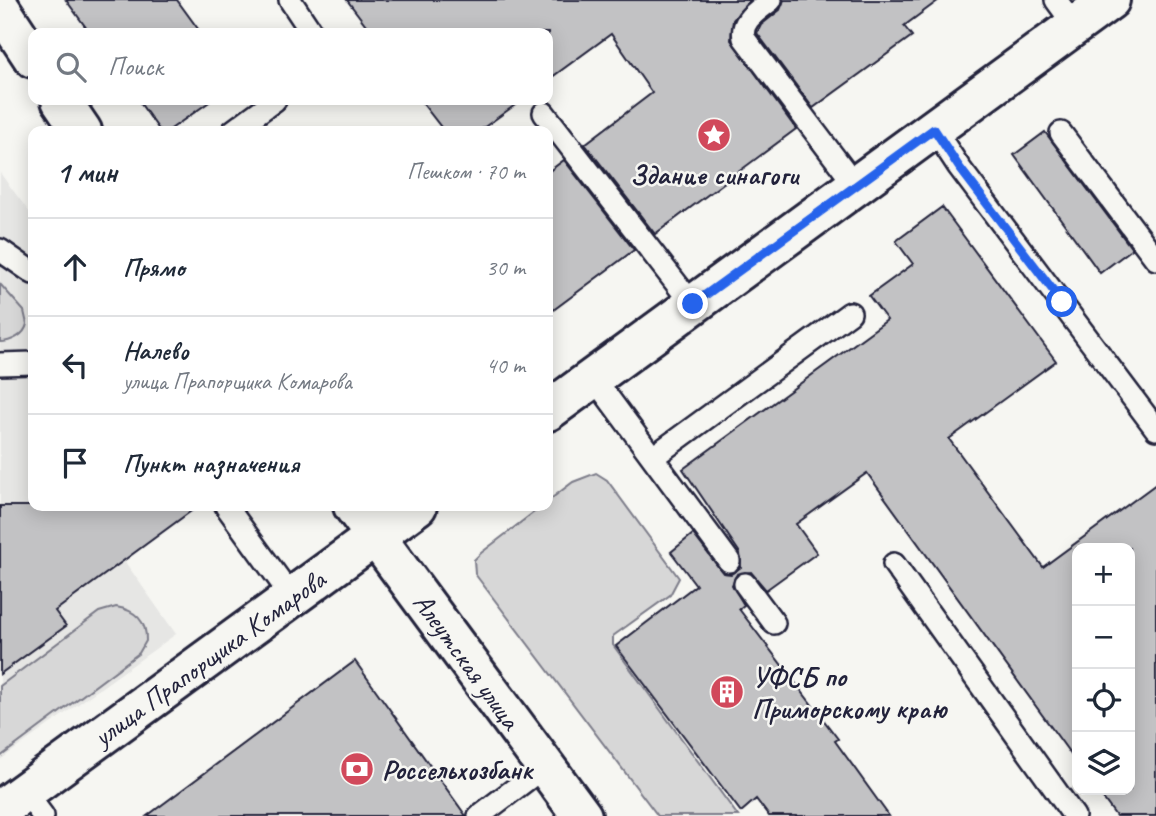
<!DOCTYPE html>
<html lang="ru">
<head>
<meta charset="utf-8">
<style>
	body { margin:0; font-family:Caveat,sans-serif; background:#f2f2f3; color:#1f2937 }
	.controls { position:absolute; right:21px; bottom:21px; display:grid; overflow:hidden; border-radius:14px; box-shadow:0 4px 18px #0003 }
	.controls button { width:63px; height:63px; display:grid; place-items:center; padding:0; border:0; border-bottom:2px solid #e0e1e3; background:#fff; color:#1f2937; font:35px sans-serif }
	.stop { position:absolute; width:21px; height:21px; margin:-16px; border:5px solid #2563eb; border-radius:50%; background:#fff }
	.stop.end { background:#2563eb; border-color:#fff; box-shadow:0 2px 7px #0008 }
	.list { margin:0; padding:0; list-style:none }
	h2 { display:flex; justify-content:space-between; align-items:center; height:91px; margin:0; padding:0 28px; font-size:30px }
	h2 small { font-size:23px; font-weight:400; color:#747a83 }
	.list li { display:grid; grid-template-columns:46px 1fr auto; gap:21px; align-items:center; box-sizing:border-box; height:98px; padding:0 28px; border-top:2px solid #e0e1e3 }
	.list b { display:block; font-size:26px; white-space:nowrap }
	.list p { margin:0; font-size:23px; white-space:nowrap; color:#747a83 }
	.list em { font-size:23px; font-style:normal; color:#747a83 }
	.icon { flex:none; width:38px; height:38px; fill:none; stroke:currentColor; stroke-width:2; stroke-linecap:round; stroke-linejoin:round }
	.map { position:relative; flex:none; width:1156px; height:816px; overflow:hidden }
	.search { position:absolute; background:#fff; box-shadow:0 4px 18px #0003; left:28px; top:28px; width:525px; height:77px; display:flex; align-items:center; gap:18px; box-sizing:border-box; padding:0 24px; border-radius:14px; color:#747a83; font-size:26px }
	.panel { position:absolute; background:#fff; box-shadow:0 4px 18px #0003; left:28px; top:126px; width:525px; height:385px; border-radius:14px }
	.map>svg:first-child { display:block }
	.built { fill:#e6e6e4 }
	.green { fill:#d7d7d7; stroke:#7c7c89; stroke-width:2 }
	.building { fill:#c2c2c4; stroke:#22223b; stroke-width:2 }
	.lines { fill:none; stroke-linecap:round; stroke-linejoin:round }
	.lane-casing { stroke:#22223b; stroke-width:26 }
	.secondary-casing { stroke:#22223b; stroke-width:44 }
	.primary-casing { stroke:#22223b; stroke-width:44 }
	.lane { stroke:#f6f6f2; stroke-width:21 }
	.secondary { stroke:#f6f6f2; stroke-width:38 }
	.primary { stroke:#f6f6f2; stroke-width:38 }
	.route { stroke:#2563eb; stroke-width:9 }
	.labels { text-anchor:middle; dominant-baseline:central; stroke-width:5; stroke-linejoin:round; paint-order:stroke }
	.poi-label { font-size:28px; font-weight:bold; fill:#22223b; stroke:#f6f6f2; text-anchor:start }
	.street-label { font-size:28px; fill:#22223b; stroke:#f6f6f2 }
</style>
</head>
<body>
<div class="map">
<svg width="1156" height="816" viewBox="0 0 1156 816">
	<rect width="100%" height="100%" fill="#f6f6f2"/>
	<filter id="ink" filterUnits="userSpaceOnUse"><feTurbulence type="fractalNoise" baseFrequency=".0143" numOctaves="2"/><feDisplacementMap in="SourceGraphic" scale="14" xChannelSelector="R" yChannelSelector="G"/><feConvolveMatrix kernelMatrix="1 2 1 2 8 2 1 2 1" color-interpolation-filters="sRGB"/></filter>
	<g filter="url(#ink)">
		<path class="built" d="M 0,173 L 33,217 L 33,506 L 198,506 L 123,559 L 176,634 L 0,760 Z"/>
		<g class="green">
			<path d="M 0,284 L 24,311 L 27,324 C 25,335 11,342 0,342 Z"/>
			<path d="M 596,473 L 607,480 L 679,578 L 670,595 L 613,636 L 613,645 L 738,816 L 658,816 L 475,574 L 474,560 L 481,553 L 542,506 L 548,506 L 548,501 L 573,482 Z"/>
			<path d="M 116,607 C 135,610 147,621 146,641 L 139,653 L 0,757 L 0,686 L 99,612 Z"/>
		</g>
		<g class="building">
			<path d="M 66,0 L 177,0 L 201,33 L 90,33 Z"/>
			<path d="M 347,0 L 750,0 L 733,20 L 731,40 L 796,129 L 655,234 L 585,144 L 652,93 L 611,34 L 548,80 L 548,33 L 372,33 Z"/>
			<path d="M 784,0 L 939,0 L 904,26 L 912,36 L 813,108 L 757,33 L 761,25 L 780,10 Z"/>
			<path d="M 138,100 L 212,100 L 168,131 L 160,131 Z"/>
			<path d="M 420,100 L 522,100 L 479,131 L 444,131 Z"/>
			<path d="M 1045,132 L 1132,249 L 1100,273 L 1014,155 Z"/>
			<path d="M 564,160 L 634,250 L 548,314 L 548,172 Z"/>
			<path d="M 942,207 L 1056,361 L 949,439 L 1043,567 L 1156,484 L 1156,816 L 1116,816 L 1097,790 L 1130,790 L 1130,548 L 1077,548 L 1077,763 L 867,473 L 796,524 L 817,553 L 766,590 L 751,572 L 737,574 L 732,585 L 744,605 L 739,609 L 838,739 L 835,741 L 889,816 L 769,816 L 756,799 L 741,812 L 616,646 L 696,585 L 671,552 L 693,534 L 723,573 L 731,574 L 741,567 L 740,553 L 683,469 L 887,320 L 869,296 L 913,264 L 896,241 Z"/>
			<path d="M 0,506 L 198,506 L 55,611 L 66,626 L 0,674 Z"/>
			<path d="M 355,661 L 466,816 L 147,816 Z"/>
		</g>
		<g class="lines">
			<g class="lane-casing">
				<g id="lane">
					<path d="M 290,0 L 312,33"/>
					<path d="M 771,0 C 758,11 740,20 744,38 L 856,186"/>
					<path d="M 1056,0 L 1075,26"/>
					<path d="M 544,113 L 693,305"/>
					<path d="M 934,129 L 959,167 L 1156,429"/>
					<path d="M 233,131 L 275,100"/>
					<path d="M 1061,133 L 1156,259"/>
					<path d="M 0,250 L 33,273"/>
					<path d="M 0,364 L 33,363"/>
					<path d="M 593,377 L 729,561"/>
					<path d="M 653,457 L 850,313"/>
					<path d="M 226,506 L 292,597"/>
					<path d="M 894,564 L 1074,816"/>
					<path d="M 745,584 L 774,623"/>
					<path d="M 25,792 L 43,816"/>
					<path d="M 479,816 L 545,766"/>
				</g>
			</g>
			<g class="secondary-casing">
				<g id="secondary">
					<path d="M 548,411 L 1110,0"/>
					<path d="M 0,810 L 417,506"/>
				</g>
			</g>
			<g class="primary-casing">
				<g id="primary">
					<path d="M 0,8 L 33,58"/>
					<path d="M 61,100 L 82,131"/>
					<path d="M 353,506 L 582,816"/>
				</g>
			</g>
			<use href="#lane" class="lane"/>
			<use href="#secondary" class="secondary"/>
			<use href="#primary" class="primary"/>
		</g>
	</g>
	<g class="lines" filter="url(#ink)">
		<path class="route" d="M 693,304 L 934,129 L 959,167 L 1062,302"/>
	</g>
	<defs>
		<g id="sight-disc" transform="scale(1.75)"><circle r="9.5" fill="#d1495b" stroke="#f6f6f2"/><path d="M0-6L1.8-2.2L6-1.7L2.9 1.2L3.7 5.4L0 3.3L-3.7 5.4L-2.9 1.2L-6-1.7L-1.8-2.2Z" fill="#fff"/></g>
		<g id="building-disc" transform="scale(1.75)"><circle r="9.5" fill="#d1495b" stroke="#f6f6f2"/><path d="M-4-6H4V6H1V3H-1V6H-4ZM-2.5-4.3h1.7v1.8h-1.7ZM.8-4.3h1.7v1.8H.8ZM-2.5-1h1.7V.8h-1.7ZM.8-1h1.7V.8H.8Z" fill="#fff"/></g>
		<g id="bank-disc" transform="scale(1.75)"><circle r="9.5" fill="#d1495b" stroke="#f6f6f2"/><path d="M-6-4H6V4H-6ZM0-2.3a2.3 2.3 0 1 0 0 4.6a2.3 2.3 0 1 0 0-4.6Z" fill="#fff"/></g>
	</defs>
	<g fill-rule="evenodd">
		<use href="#sight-disc" x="714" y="135"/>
		<use href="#building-disc" x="727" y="692"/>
		<use href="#bank-disc" x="357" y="769"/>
	</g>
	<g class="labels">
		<g class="poi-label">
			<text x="714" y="174" text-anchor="middle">Здание синагоги</text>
			<text x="752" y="676">УФСБ по<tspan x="752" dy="32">Приморскому краю</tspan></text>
			<text x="382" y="769">Россельхозбанк</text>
		</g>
		<g class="street-label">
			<text transform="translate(209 658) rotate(-36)">улица Прапорщика Комарова</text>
			<text transform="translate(467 661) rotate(54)">Алеутская улица</text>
		</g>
	</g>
</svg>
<div class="controls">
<button>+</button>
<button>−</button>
<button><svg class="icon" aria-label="locate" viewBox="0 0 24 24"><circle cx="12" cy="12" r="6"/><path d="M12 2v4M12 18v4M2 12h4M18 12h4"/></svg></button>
<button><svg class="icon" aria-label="layers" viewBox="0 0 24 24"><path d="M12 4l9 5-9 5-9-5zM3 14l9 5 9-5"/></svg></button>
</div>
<div class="stop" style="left:1062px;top:302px"></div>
<div class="stop end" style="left:693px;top:304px"></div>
<div class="search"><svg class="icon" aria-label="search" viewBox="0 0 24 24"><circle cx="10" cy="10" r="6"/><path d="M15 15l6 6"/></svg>Поиск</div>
<section class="panel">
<h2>1 мин<small>Пешком · 70 m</small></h2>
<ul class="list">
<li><svg class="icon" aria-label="ahead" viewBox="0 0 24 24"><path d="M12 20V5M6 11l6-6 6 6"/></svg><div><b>Прямо</b></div><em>30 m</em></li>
<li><svg class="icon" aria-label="left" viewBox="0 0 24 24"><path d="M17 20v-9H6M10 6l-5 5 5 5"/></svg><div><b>Налево</b><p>улица Прапорщика Комарова</p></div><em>40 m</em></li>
<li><svg class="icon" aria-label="arrive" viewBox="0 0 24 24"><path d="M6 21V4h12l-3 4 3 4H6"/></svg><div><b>Пункт назначения</b></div></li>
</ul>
</section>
</div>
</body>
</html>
